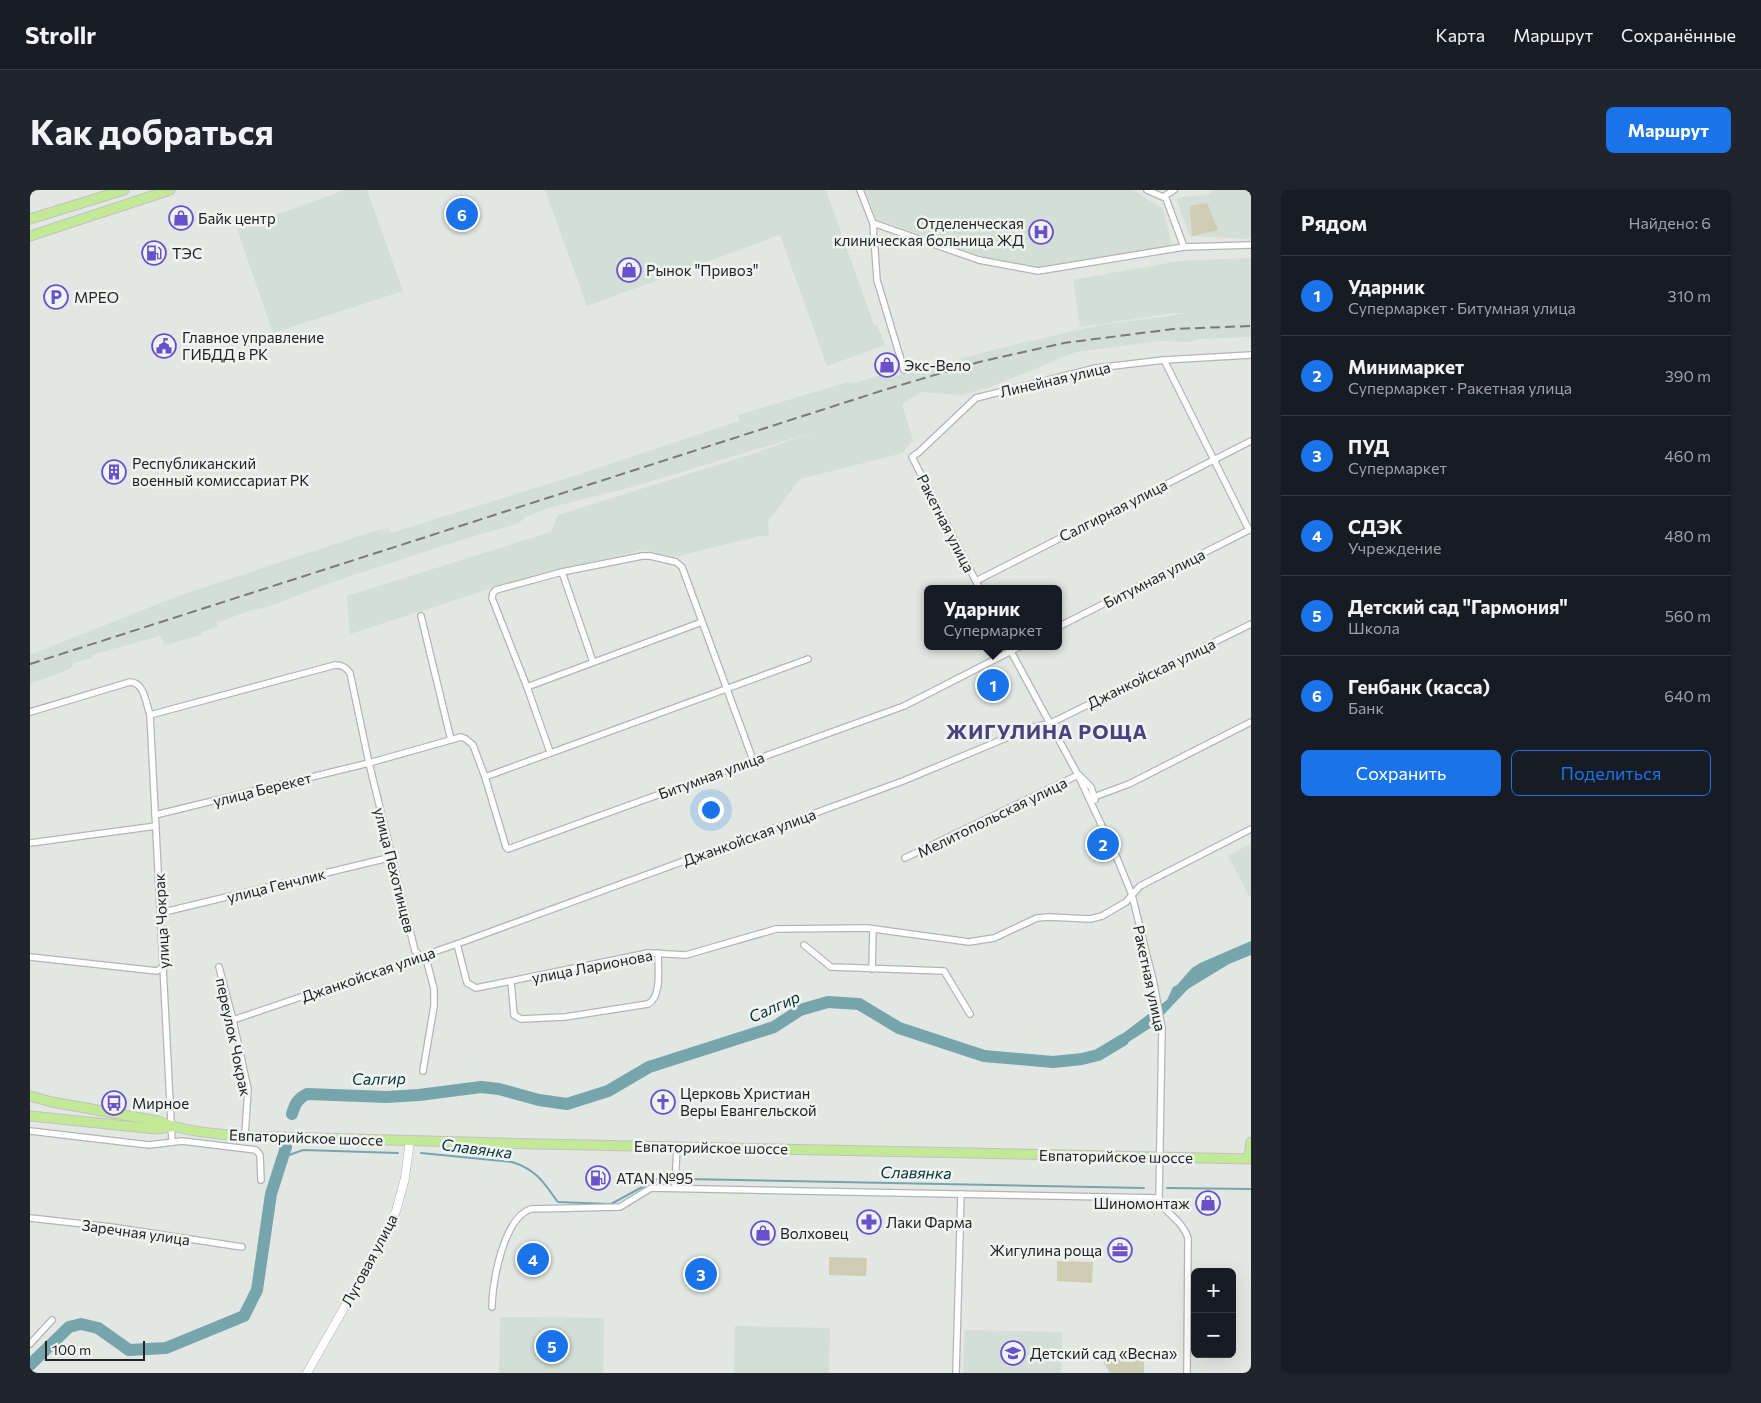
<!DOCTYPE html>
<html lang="ru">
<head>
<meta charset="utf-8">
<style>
	body { margin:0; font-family:Commissioner,sans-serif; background:#20242c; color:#f1f3f6 }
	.controls { position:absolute; right:15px; bottom:15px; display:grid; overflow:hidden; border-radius:8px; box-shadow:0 5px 20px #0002 }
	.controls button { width:45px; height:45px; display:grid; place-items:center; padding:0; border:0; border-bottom:1px solid #363941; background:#171b24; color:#f1f3f6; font:25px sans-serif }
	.scale { position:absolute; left:15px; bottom:12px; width:100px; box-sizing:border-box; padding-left:5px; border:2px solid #212221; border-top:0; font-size:14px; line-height:18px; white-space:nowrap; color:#212221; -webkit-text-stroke:4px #f0f4f1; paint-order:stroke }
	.you { position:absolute; left:680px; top:619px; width:18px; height:18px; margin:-12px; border:4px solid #fff; border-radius:50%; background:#1a73e8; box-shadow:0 0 0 8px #1a73e833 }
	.badge { display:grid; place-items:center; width:32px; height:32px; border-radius:50%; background:#1a73e8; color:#fff; font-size:16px; font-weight:700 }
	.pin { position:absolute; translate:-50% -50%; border:2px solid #fff; box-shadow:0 1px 5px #0006 }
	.popup { position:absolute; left:894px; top:395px; width:138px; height:65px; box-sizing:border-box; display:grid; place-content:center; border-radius:8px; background:#171b24; filter:drop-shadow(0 1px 4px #0005); font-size:16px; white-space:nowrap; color:#9ea1a6 }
	.popup b { font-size:19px; color:#f1f3f6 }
	.popup::after { content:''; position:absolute; left:50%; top:100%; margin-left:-10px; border:10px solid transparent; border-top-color:#171b24 }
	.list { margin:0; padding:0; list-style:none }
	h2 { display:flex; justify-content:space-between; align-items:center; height:65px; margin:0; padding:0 20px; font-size:21px }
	h2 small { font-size:16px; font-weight:400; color:#9ea1a6 }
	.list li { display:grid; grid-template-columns:32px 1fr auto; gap:15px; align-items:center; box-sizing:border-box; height:80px; padding:0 20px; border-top:1px solid #363941 }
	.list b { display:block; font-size:19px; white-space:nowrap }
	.list p { margin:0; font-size:16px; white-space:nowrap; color:#9ea1a6 }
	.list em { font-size:16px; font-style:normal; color:#9ea1a6 }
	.actions { display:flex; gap:10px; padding:15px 20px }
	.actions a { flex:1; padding:11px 0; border:1px solid #1a73e8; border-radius:8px; text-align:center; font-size:18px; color:#1a73e8 }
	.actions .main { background:#1a73e8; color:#fff }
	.map { position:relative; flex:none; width:1221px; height:1183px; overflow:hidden; border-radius:8px }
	header { display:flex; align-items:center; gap:30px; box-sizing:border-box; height:70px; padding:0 25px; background:#171b24; border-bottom:1px solid #363941 }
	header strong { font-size:24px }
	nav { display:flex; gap:28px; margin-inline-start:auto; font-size:18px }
	.intro { display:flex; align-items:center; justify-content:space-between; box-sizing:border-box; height:120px; padding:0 30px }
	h1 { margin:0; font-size:35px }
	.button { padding:12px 22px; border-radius:8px; background:#1a73e8; color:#fff; font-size:18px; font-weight:700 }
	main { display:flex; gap:30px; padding:0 30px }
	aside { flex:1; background:#171b24; border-radius:8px; box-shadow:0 5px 20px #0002 }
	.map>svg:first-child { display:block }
	.built { fill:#d2ded6 }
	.green { fill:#ceccb3 }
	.water { fill:#77a5ac }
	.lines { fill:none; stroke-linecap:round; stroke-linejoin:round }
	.stream { stroke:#77a5ac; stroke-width:2 }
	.river { stroke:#77a5ac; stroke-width:12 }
	.street-casing { stroke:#b2b6b3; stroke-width:8 }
	.secondary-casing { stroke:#b2b6b3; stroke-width:9 }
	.primary-casing { stroke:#c1c1c1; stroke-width:11 }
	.street { stroke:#fff; stroke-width:5.5 }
	.secondary { stroke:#fff; stroke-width:8 }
	.primary { stroke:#c3e997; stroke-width:9 }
	.rail { stroke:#787b79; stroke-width:2; stroke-dasharray:10 5; stroke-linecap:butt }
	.labels { text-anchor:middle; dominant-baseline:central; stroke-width:5; stroke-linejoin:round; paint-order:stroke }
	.poi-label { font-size:15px; fill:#212221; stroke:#f0f4f1; text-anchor:start }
	.street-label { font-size:15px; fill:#212221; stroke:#f0f4f1 }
	.water-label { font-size:16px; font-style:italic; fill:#023137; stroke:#f0f4f1 }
	.district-label { font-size:20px; font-weight:bold; letter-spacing:1px; fill:#49427f; stroke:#f0f4f1 }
</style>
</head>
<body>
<header>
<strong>Strollr</strong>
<nav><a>Карта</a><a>Маршрут</a><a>Сохранённые</a></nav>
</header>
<div class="intro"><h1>Как добраться</h1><a class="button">Маршрут</a></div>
<main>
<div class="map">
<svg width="1221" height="1183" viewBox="0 0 1221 1183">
	<rect width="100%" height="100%" fill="#e2e7e4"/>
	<g class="built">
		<path d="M 315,0 L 337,0 L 373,101 L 243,143 L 207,39 Z"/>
		<path d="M 515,0 L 796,0 L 844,135 L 847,135 L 855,155 L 797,176 L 750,45 L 557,116 Z"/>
		<path d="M 834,0 L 1103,0 L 1133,19 L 1142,55 L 1008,78 L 987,75 L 948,65 L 847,29 Z"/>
		<path d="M 1182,0 L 1221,0 L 1221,49 L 1160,46 L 1146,8 L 1180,4 Z"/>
		<path d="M 1221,68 L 1221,147 L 1169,149 L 1160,152 L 1129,151 L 1046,162 L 960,197 L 932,205 L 891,202 L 872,214 L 883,250 L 873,263 L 770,289 L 738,331 L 739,346 L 730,346 L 644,367 L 613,360 L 496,387 L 320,444 L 317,406 L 521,342 L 528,325 L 722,264 L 787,241 L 609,295 L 522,317 L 499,325 L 487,334 L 441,347 L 314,388 L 234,418 L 221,420 L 187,433 L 188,437 L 171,442 L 172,445 L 135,455 L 130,446 L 61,465 L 62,468 L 44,473 L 40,479 L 0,494 L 0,465 L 148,406 L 347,340 L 359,338 L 361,343 L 547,285 L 709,231 L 708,225 L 818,192 L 825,193 L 854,184 L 859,188 L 967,159 L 1065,136 L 1158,123 L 1145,123 L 1050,137 L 1043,90 L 1149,71 Z"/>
		<path d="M 1221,653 L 1221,705 L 1219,706 L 1198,666 Z"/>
		<path d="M 470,1127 L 574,1128 L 573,1183 L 469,1183 Z"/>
		<path d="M 705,1136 L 800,1138 L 799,1183 L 704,1183 Z"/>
		<path d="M 935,1140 L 1032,1142 L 1031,1183 L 933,1183 Z"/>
	</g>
	<g class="green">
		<path d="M 1177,13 L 1188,40 L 1162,46 L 1160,16 Z"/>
		<path d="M 799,1067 L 837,1068 L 836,1086 L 799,1085 Z"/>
		<path d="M 1027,1071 L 1063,1072 L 1062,1093 L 1027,1091 Z"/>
		<path d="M 1070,1167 L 1114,1169 L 1114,1183 L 1080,1183 Z"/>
	</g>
	<path class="water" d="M 1221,751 L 1221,765 L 1199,774 L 1158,799 L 1122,837 L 1078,865 L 1079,854 L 1137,810 L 1143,797 L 1147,795 L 1162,778 L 1170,773 Z"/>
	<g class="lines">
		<g class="stream">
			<path d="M 391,963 L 482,972 C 507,980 513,992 528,1012 L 581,1014 L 627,989"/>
			<path d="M 254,967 L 273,960 L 368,963"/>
			<path d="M 657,989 L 1114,998"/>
			<path d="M 1137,998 L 1221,999"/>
		</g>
		<g class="river">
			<path d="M 262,924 C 265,914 267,909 277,904 L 357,907 L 389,905 L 451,897 L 469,899 L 509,910 L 537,914 L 578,901 L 619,877 L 744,837 L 770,820 L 798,812 L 829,814 L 869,838 L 954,866 L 1023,872 L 1052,869 L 1068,865 L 1093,850"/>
			<path d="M 0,1175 L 39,1137 L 51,1134 L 68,1138 L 99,1160 L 136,1158 L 214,1126 L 227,1100 L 241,1004 L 256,957"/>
		</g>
		<g class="street-casing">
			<g id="street">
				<path d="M 830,0 L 843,33 L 847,90 L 874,180"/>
				<path d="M 1117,0 L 1133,7 L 1144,0"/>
				<path d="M 1135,6 L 1154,57"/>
				<path d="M 843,33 L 949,70 L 1008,81 L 1154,57 L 1221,55"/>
				<path d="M 1134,170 L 1219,340"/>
				<path d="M 532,382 L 563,472"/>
				<path d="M 946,391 L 1221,251"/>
				<path d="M 950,399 L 882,267 L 889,262 L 946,208 L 1066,178 L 1134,170 L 1221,165"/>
				<path d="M 391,426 L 421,550"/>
				<path d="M 1028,437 L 1221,339"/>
				<path d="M 978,456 L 1048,585 L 1087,668 L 1102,705 L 1124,794 L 1132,838 L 1129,1008 C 1133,1023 1152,1029 1158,1048 L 1157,1183"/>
				<path d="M 497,497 L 672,432"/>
				<path d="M 0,522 L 100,492 C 114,492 116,513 120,525 L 142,951"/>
				<path d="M 120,525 L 305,475 C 312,475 316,477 320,483 L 339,573 L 385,761 L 397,772 L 404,799 L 404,816 L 393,881"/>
				<path d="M 520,562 L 497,497 L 462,408 L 463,403 L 466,400 L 532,382 L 612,366 L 620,366 L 646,372 L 652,377 L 723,570"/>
				<path d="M 1049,585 L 1061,597 L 1065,610"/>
				<path d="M 455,587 L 778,469"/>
				<path d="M 1064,607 L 1099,594 L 1221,532"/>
				<path d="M 125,625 L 339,573 L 431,547 L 436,549 L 443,555 L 455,587 L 476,657 L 478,659 L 874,516 L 991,456"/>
				<path d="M 0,653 L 126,636"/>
				<path d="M 875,668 L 1048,585"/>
				<path d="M 130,723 L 362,667"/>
				<path d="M 427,754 L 437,793 L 446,798 L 618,763 L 656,765 L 746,739 L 837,738 L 939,752 L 964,748 L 1007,728 L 1019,727 L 1060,729 L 1072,726 L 1096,712 L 1110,696 L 1221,639"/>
				<path d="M 774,755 L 801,777 L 914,781 L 940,824"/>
				<path d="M 0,767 L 127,781 L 133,777"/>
				<path d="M 189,777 L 203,830 L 218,899 L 215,946"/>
				<path d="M 842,779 L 843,739"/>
				<path d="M 481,792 L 484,825 L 491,829 L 535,827 L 618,814 C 632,807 628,777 628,763"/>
				<path d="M 203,830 L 427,754 L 873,591 L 1000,538 L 1021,533 L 1221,434"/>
				<path d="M 0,941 L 119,955 L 152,951 L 226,960 L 230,965 L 231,990"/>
				<path d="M 645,998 L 647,956"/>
				<path d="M 0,1028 L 81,1037 L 212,1057"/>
				<path d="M 462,1117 C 462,1092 474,1027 501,1019 L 590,1017 L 621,998 L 1129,1008"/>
				<path d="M 0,1154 L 22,1130"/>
				<path d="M 926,1183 L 931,1004"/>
			</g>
		</g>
		<g class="secondary-casing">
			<path id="secondary" d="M 277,1183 L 344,1065 L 366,1021 L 375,988 L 380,950"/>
		</g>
		<g class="primary-casing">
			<g id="primary">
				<path d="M 0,29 L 94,0"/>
				<path d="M 0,46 L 140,0"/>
				<path d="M 0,906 L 22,912 L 128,931 C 156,942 185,944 215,946 L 509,954 L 1221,969"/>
				<path d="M 0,926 L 126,939 L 141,937"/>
				<path d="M 1219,968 L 1221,952"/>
			</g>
		</g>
		<use href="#street" class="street"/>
		<use href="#secondary" class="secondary"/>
		<use href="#primary" class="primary"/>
		<path class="rail" d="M 0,474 L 854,200 L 949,172 L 1034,153 L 1143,139 L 1221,136"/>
	</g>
	<defs>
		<g id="shop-ring" transform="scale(1.25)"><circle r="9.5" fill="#f0f4f1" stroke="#6851cb" stroke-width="1.5"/><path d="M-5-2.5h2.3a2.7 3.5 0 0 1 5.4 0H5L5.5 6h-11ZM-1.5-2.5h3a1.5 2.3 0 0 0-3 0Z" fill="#6851cb"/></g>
		<g id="hospital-ring" transform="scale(1.25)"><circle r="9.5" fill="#f0f4f1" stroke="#6851cb" stroke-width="1.5"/><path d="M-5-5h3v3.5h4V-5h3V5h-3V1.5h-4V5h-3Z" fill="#6851cb"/></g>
		<g id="fuel-ring" transform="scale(1.25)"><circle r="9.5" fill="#f0f4f1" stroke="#6851cb" stroke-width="1.5"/><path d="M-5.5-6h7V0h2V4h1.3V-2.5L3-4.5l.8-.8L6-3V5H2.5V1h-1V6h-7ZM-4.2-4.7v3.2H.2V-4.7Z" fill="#6851cb"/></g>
		<g id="parking-ring" transform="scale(1.25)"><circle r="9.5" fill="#f0f4f1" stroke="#6851cb" stroke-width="1.5"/><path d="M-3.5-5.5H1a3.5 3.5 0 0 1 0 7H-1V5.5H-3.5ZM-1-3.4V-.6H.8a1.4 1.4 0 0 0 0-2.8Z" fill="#6851cb"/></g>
		<g id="civic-ring" transform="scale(1.25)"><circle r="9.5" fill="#f0f4f1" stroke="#6851cb" stroke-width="1.5"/><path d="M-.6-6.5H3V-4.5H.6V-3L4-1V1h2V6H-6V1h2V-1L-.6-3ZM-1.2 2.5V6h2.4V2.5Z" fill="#6851cb"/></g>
		<g id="building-ring" transform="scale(1.25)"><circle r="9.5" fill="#f0f4f1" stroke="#6851cb" stroke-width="1.5"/><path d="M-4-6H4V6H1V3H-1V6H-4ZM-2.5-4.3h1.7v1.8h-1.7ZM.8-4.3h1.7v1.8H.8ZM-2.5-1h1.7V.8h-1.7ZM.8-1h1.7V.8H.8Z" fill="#6851cb"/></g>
		<g id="church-ring" transform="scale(1.25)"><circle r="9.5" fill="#f0f4f1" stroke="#6851cb" stroke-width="1.5"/><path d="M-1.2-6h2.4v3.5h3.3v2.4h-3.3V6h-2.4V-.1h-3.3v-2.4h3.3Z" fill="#6851cb"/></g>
		<g id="bus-ring" transform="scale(1.25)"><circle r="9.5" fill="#f0f4f1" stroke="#6851cb" stroke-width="1.5"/><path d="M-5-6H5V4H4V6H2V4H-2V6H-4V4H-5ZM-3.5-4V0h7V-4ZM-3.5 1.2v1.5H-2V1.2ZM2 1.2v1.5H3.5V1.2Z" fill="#6851cb"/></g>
		<g id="pharmacy-ring" transform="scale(1.25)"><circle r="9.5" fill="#f0f4f1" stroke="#6851cb" stroke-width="1.5"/><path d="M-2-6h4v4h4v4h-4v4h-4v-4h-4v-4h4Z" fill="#6851cb"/></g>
		<g id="office-ring" transform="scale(1.25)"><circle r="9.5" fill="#f0f4f1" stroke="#6851cb" stroke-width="1.5"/><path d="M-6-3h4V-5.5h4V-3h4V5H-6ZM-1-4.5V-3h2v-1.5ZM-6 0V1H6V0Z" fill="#6851cb"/></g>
		<g id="school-ring" transform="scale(1.25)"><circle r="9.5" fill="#f0f4f1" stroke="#6851cb" stroke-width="1.5"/><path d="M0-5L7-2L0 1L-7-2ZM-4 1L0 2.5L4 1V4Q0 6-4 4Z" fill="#6851cb"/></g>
	</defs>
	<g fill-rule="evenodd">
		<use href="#shop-ring" x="151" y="28"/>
		<use href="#hospital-ring" x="1011" y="42"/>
		<use href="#fuel-ring" x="124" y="63"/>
		<use href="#shop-ring" x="599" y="80"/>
		<use href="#parking-ring" x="26" y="107"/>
		<use href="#civic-ring" x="134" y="156"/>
		<use href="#shop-ring" x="857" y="175"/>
		<use href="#building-ring" x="84" y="282"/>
		<use href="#church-ring" x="633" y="912"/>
		<use href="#bus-ring" x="84" y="913"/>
		<use href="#fuel-ring" x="568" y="988"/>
		<use href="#shop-ring" x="1178" y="1013"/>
		<use href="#pharmacy-ring" x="839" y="1032"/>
		<use href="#shop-ring" x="733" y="1043"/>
		<use href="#office-ring" x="1090" y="1060"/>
		<use href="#school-ring" x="983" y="1163"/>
	</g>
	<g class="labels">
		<g class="poi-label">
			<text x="168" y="28">Байк центр</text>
			<text x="994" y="33" text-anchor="end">Отделенческая<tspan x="994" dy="17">клиническая больница ЖД</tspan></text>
			<text x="142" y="63">ТЭС</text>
			<text x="616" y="80">Рынок "Привоз"</text>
			<text x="44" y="107">МРЕО</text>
			<text x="152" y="147">Главное управление<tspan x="152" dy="17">ГИБДД в РК</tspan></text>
			<text x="874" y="175">Экс-Вело</text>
			<text x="102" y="273">Республиканский<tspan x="102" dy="17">военный комиссариат РК</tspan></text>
			<text x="650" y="903">Церковь Христиан<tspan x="650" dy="17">Веры Евангельской</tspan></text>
			<text x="102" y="913">Мирное</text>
			<text x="586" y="988">ATAN №95</text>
			<text x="1160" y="1013" text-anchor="end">Шиномонтаж</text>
			<text x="856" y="1032">Лаки Фарма</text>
			<text x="750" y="1043">Волховец</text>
			<text x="1072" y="1060" text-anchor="end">Жигулина роща</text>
			<text x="1000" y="1163">Детский сад «Весна»</text>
		</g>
		<g class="street-label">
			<text transform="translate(1025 189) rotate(-13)">Линейная улица</text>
			<text transform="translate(1083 320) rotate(-27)">Салгирная улица</text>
			<text transform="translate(916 333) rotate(63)">Ракетная улица</text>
			<text transform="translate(1124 388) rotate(-27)">Битумная улица</text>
			<text transform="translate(1121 483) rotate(-26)">Джанкойская улица</text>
			<text transform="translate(681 585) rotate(-20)">Битумная улица</text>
			<text transform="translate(232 599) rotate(-14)">улица Берекет</text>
			<text transform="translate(962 627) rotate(-26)">Мелитопольская улица</text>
			<text transform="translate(719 647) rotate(-20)">Джанкойская улица</text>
			<text transform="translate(365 680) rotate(76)">улица Пехотинцев</text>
			<text transform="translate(246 695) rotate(-14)">улица Генчлик</text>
			<text transform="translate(131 731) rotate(-93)">улица Чокрак</text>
			<text transform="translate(562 776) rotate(-11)">улица Ларионова</text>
			<text transform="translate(338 784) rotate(-19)">Джанкойская улица</text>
			<text transform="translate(1120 788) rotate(78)">Ракетная улица</text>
			<text transform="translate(204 847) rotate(78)">переулок Чокрак</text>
			<text transform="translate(276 947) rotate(2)">Евпаторийское шоссе</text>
			<text transform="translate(681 957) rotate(1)">Евпаторийское шоссе</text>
			<text transform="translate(1086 966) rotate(1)">Евпаторийское шоссе</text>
			<text transform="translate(106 1042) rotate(8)">Заречная улица</text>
			<text transform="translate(339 1070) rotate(-62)">Луговая улица</text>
		</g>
		<g class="water-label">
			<text transform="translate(744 816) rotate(-24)">Салгир</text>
			<text transform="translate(349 888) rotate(-1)">Салгир</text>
			<text transform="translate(447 958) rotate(7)">Славянка</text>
			<text transform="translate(886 982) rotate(1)">Славянка</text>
		</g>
		<g class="district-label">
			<text x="1017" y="541">ЖИГУЛИНА РОЩА</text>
		</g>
	</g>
</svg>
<div class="controls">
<button>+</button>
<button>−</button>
</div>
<div class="scale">100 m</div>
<div class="you"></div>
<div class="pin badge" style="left:963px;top:495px">1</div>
<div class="popup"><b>Ударник</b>Супермаркет</div>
<div class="pin badge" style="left:1073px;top:654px">2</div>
<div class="pin badge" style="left:671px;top:1084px">3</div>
<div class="pin badge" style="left:503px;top:1069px">4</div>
<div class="pin badge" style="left:522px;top:1156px">5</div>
<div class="pin badge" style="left:432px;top:24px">6</div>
</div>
<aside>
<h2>Рядом<small>Найдено: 6</small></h2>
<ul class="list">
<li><span class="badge">1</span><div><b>Ударник</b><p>Супермаркет · Битумная улица</p></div><em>310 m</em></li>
<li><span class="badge">2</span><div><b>Минимаркет</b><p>Супермаркет · Ракетная улица</p></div><em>390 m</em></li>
<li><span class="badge">3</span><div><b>ПУД</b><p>Супермаркет</p></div><em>460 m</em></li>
<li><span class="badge">4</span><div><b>СДЭК</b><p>Учреждение</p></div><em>480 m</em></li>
<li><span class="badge">5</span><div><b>Детский сад &quot;Гармония&quot;</b><p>Школа</p></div><em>560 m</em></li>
<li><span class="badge">6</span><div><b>Генбанк (касса)</b><p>Банк</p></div><em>640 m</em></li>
</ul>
<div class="actions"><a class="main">Сохранить</a><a>Поделиться</a></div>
</aside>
</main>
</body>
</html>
